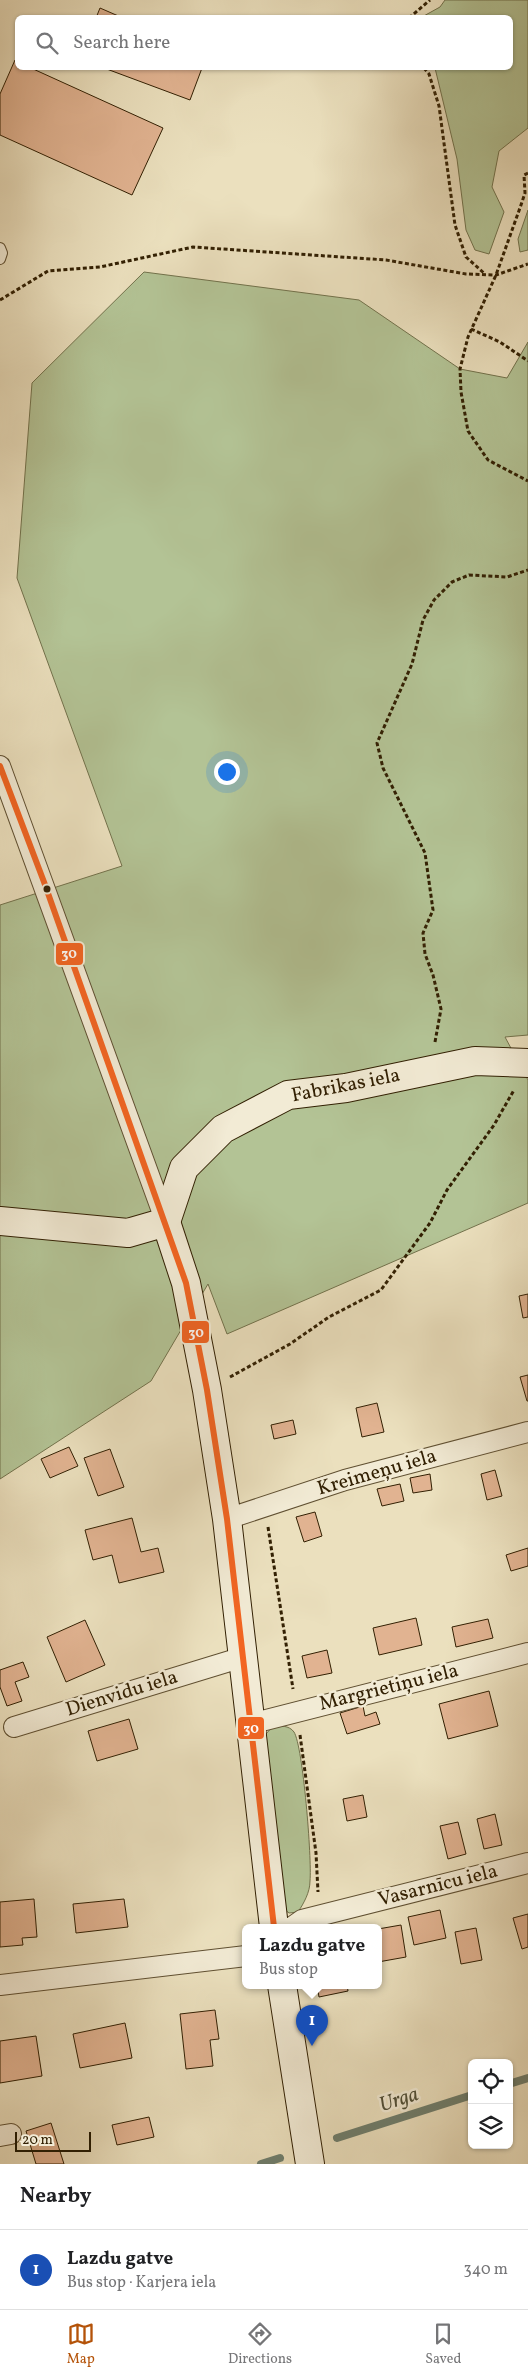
<!DOCTYPE html>
<html lang="en">
<head>
<meta charset="utf-8">
<style>
	body { margin:0; font-family:Vollkorn,serif; background:#f2f2f2; color:#202124 }
	.controls { position:absolute; right:15px; bottom:15px; display:grid; overflow:hidden; border-radius:8px; box-shadow:0 1px 4px #0004 }
	.controls button { width:45px; height:45px; display:grid; place-items:center; padding:0; border:0; border-bottom:1px solid #e0e0e0; background:#fff; color:#202124; font:25px sans-serif }
	.scale { position:absolute; left:15px; bottom:12px; width:76px; box-sizing:border-box; padding-left:5px; border:2px solid #322003; border-top:0; font-size:14px; line-height:18px; white-space:nowrap; color:#322003; -webkit-text-stroke:4px #f2ebd5; paint-order:stroke }
	.you { position:absolute; left:226px; top:771px; width:18px; height:18px; margin:-12px; border:4px solid #fff; border-radius:50%; background:#1a73e8; box-shadow:0 0 0 8px #1a73e833 }
	.badge { display:grid; place-items:center; width:32px; height:32px; border-radius:50%; background:#b45309; color:#fff; font-size:16px; font-weight:700 }
	.pin { position:absolute; translate:-50% -41px; filter:drop-shadow(0 1px 2px #0008) }
	.pin::after { content:''; position:absolute; top:26px; width:18px; height:15px; background:inherit; clip-path:polygon(0 0,100% 0,50% 100%) }
	.popup { position:absolute; left:242px; top:1924px; width:140px; height:65px; box-sizing:border-box; display:grid; place-content:center; border-radius:8px; background:#fff; filter:drop-shadow(0 1px 4px #0005); font-size:16px; white-space:nowrap; color:#757577 }
	.popup b { font-size:19px; color:#202124 }
	.popup::after { content:''; position:absolute; left:50%; top:100%; margin-left:-10px; border:10px solid transparent; border-top-color:#fff }
	.list { margin:0; padding:0; list-style:none }
	h2 { display:flex; justify-content:space-between; align-items:center; height:65px; margin:0; padding:0 20px; font-size:21px }
	h2 small { font-size:16px; font-weight:400; color:#757577 }
	.list li { display:grid; grid-template-columns:32px 1fr auto; gap:15px; align-items:center; box-sizing:border-box; height:80px; padding:0 20px; border-top:1px solid #e0e0e0 }
	.list b { display:block; font-size:19px; white-space:nowrap }
	.list p { margin:0; font-size:16px; white-space:nowrap; color:#757577 }
	.list em { font-size:16px; font-style:normal; color:#757577 }
	.icon { flex:none; width:28px; height:28px; fill:none; stroke:currentColor; stroke-width:2; stroke-linecap:round; stroke-linejoin:round }
	.map { position:relative; flex:none; width:528px; height:2164px; overflow:hidden }
	.search { position:absolute; background:#fff; box-shadow:0 1px 4px #0004; left:15px; right:15px; top:15px; height:55px; display:flex; align-items:center; gap:12px; box-sizing:border-box; padding:0 18px; border-radius:8px; color:#757577; font-size:19px }
	.sheet { height:145px; background:#fff }
	nav { display:flex; justify-content:space-around; align-items:center; box-sizing:border-box; height:70px; border-top:1px solid #e0e0e0; background:#fff; font-size:14px; color:#757577 }
	nav a { display:grid; justify-items:center; gap:2px }
	nav .on { color:#b45309 }
	.map>svg:first-child { display:block }
	.green { fill:#b3c395; stroke:#72724c }
	.lines { fill:none; stroke-linecap:round; stroke-linejoin:round }
	.stream { stroke:#6f7e6d; stroke-width:8 }
	.building { fill:#e1b391; stroke:#322003 }
	.lane-casing { stroke:#605032; stroke-width:12 }
	.street-casing { stroke:#605032; stroke-width:22 }
	.secondary-casing { stroke:#322003; stroke-width:30 }
	.path { stroke:#322003; stroke-width:3; stroke-dasharray:4 2.5; stroke-linecap:butt }
	.lane { stroke:#f2ebd5; stroke-width:10 }
	.street { stroke:#f2ebd5; stroke-width:20 }
	.secondary { stroke:#f2ebd5; stroke-width:28 }
	.bus-1-casing { stroke:#f2ebd5; stroke-width:10 }
	.bus-1 { stroke:#f26522; stroke-width:6 }
	.bus-dot { fill:#322003; stroke:#f2ebd5; stroke-width:2 }
	.labels { text-anchor:middle; dominant-baseline:central; stroke-width:5; stroke-linejoin:round; paint-order:stroke }
	.street-label { font-size:20px; fill:#322003; stroke:#f2ebd5 }
	.water-label { font-size:21px; font-style:italic; fill:#514f38; stroke:#f2ebd5 }
	.line-badge { stroke:#f2ebd5; stroke-width:2 }
	.badge-label { font-size:14px; text-anchor:middle; font-weight:bold; fill:#fff }
</style>
</head>
<body>
<div class="map">
<svg width="528" height="2164" viewBox="0 0 528 2164">
	<rect width="100%" height="100%" fill="#ebe0be"/>
	<filter id="stains"><feTurbulence type="fractalNoise" baseFrequency=".004" numOctaves="4"/><feColorMatrix values="0 0 0 0 .2 0 0 0 0 .09 0 0 0 0 .02 0 0 0 .5 -.17"/></filter>
	<radialGradient id="worn" r=".72"><stop offset=".6" stop-color="#630" stop-opacity="0"/><stop offset="1" stop-color="#630" stop-opacity=".3"/></radialGradient>
	<g class="green">
		<path d="M 445,0 L 528,0 L 528,128 L 499,151 L 492,187 L 504,212 L 489,254 L 475,250 L 466,230 L 457,159 L 435,68 L 510,68 L 510,18 L 422,17 L 440,7 Z"/>
		<path d="M 528,210 L 528,250 L 520,252 L 518,239 Z"/>
		<path d="M 144,272 L 359,300 L 460,369 L 507,378 L 528,342 L 528,1035 L 505,1037 L 528,1080 L 528,1203 L 227,1334 L 208,1284 L 151,1381 L 0,1479 L 0,905 L 122,866 L 17,578 L 32,383 Z"/>
		<path d="M 273,1726 C 280,1726 289,1725 294,1732 C 303,1746 312,1859 310,1881 C 310,1892 304,1903 298,1912 L 289,1913 L 284,1909 L 265,1748 L 266,1734 Z"/>
	</g>
	<g class="lines">
		<g class="stream">
			<path d="M 509,2084 L 528,2078"/>
			<path d="M 337,2138 L 472,2095"/>
			<path d="M 261,2164 L 280,2158"/>
		</g>
	</g>
	<g class="building">
		<path d="M 100,8 L 123,18 L 96,18 Z"/>
		<path d="M 15,60 L 18,61 L 18,68 L 31,68 L 163,128 L 132,195 L 0,135 L 0,94 Z"/>
		<path d="M 104,68 L 202,68 L 190,100 Z"/>
		<path d="M 528,1294 L 528,1317 L 523,1318 L 519,1296 Z"/>
		<path d="M 528,1375 L 528,1401 L 527,1401 L 520,1377 Z"/>
		<path d="M 377,1403 L 384,1432 L 362,1437 L 356,1408 Z"/>
		<path d="M 293,1420 L 296,1434 L 274,1439 L 271,1425 Z"/>
		<path d="M 69,1447 L 78,1466 L 50,1478 L 41,1459 Z"/>
		<path d="M 110,1449 L 124,1487 L 98,1496 L 84,1458 Z"/>
		<path d="M 495,1470 L 502,1496 L 487,1500 L 481,1474 Z"/>
		<path d="M 430,1474 L 432,1490 L 413,1493 L 410,1478 Z"/>
		<path d="M 400,1484 L 404,1501 L 382,1506 L 377,1489 Z"/>
		<path d="M 315,1512 L 322,1536 L 304,1542 L 296,1517 Z"/>
		<path d="M 132,1518 L 141,1552 L 158,1548 L 164,1572 L 119,1583 L 112,1555 L 93,1560 L 85,1530 Z"/>
		<path d="M 528,1548 L 528,1566 L 511,1571 L 506,1555 Z"/>
		<path d="M 416,1618 L 422,1645 L 379,1655 L 373,1628 Z"/>
		<path d="M 488,1619 L 493,1638 L 456,1647 L 452,1627 Z"/>
		<path d="M 85,1620 L 105,1665 L 66,1682 L 47,1637 Z"/>
		<path d="M 327,1650 L 332,1673 L 307,1678 L 302,1656 Z"/>
		<path d="M 23,1662 L 29,1677 L 15,1682 L 22,1701 L 7,1706 L 0,1687 L 0,1670 Z"/>
		<path d="M 489,1691 L 498,1726 L 448,1739 L 439,1704 Z"/>
		<path d="M 363,1706 L 365,1716 L 376,1712 L 380,1724 L 347,1734 L 340,1713 Z"/>
		<path d="M 129,1719 L 138,1749 L 97,1761 L 88,1731 Z"/>
		<path d="M 363,1795 L 367,1817 L 347,1821 L 343,1799 Z"/>
		<path d="M 495,1814 L 502,1845 L 484,1849 L 477,1819 Z"/>
		<path d="M 458,1822 L 466,1854 L 448,1859 L 440,1826 Z"/>
		<path d="M 34,1899 L 37,1937 L 22,1938 L 23,1945 L 0,1947 L 0,1902 Z"/>
		<path d="M 124,1899 L 128,1927 L 76,1933 L 73,1904 Z"/>
		<path d="M 440,1910 L 446,1938 L 414,1945 L 408,1917 Z"/>
		<path d="M 528,1914 L 528,1947 L 522,1949 L 513,1918 Z"/>
		<path d="M 401,1925 L 406,1957 L 378,1962 L 378,1929 Z"/>
		<path d="M 476,1928 L 482,1960 L 461,1964 L 455,1932 Z"/>
		<path d="M 317,1985 L 347,1985 L 348,1991 L 319,1997 Z"/>
		<path d="M 215,2010 L 219,2039 L 210,2040 L 213,2066 L 186,2069 L 180,2014 Z"/>
		<path d="M 125,2023 L 132,2058 L 80,2068 L 73,2034 Z"/>
		<path d="M 36,2036 L 42,2076 L 0,2083 L 0,2041 Z"/>
		<path d="M 149,2117 L 154,2137 L 117,2145 L 112,2125 Z"/>
		<path d="M 51,2123 L 64,2164 L 36,2164 L 26,2131 Z"/>
	</g>
	<g class="lines">
		<g class="lane-casing">
			<path id="lane" d="M 0,248 L 2,253 L 0,259"/>
		</g>
		<g class="street-casing">
			<g id="street">
				<path d="M 0,766 L 166,1222"/>
				<path d="M 227,1519 L 345,1480 L 528,1432"/>
				<path d="M 250,1724 L 528,1653"/>
				<path d="M 14,1727 L 243,1657"/>
				<path d="M 292,1927 L 302,1920 L 528,1863"/>
				<path d="M 0,1985 L 246,1956"/>
				<path d="M 0,2136 L 11,2134"/>
			</g>
		</g>
		<g class="secondary-casing">
			<g id="secondary">
				<path d="M 0,1221 L 128,1233 L 166,1222"/>
				<path d="M 166,1222 L 186,1283 L 207,1390 L 227,1519 L 274,1927"/>
				<path d="M 166,1222 L 184,1168 L 223,1129 L 288,1095 L 346,1088 L 475,1061 L 528,1063"/>
				<path d="M 282,1985 L 310,2164"/>
			</g>
		</g>
		<g class="path">
			<path d="M 409,18 L 430,0"/>
			<path d="M 424,68 L 429,74 L 439,106 L 455,225 L 466,257 L 485,274"/>
			<path d="M 528,173 L 524,175 L 525,193 L 521,205 L 496,275 L 468,337 L 460,369 L 461,392 L 468,431 L 488,460 L 528,481"/>
			<path d="M 0,300 L 48,271 L 100,267 L 193,247 L 386,260 L 466,274 L 496,275 L 528,264"/>
			<path d="M 471,329 L 500,342 L 528,361"/>
			<path d="M 435,1042 L 441,1009 L 433,975 L 425,954 L 423,933 L 433,910 L 425,853 L 383,768 L 377,743 L 412,664 L 423,620 L 434,600 L 452,582 L 469,575 L 507,577 L 528,570"/>
			<path d="M 230,1377 L 290,1344 L 329,1317 L 381,1290 L 430,1223 L 447,1190 L 494,1125 L 514,1090"/>
			<path d="M 268,1527 L 293,1689"/>
			<path d="M 300,1735 L 316,1853 L 318,1892"/>
		</g>
		<use href="#lane" class="lane"/>
		<use href="#street" class="street"/>
		<use href="#secondary" class="secondary"/>
		<g class="bus-1-casing">
			<path id="bus-1" d="M 0,766 L 44,882 L 186,1283 L 207,1390 L 227,1519 L 274,1927"/>
		</g>
		<use href="#bus-1" class="bus-1"/>
	</g>
	<circle class="bus-dot" cx="47" cy="889" r="4.5"/>
	<g class="labels">
		<g class="street-label">
			<text transform="translate(346 1086) rotate(-11)">Fabrikas iela</text>
			<text transform="translate(377 1473) rotate(-16)">Kreimeņu iela</text>
			<text transform="translate(389 1688) rotate(-14)">Margrietiņu iela</text>
			<text transform="translate(122 1694) rotate(-17)">Dienvidu iela</text>
			<text transform="translate(438 1886) rotate(-14)">Vasarnīcu iela</text>
		</g>
		<g class="water-label">
			<text transform="translate(399 2100) rotate(-18)">Urga</text>
		</g>
	</g>
	<g class="line-badge">
		<rect x="55" y="942" width="29" height="24" rx="5" fill="#f26522"/>
		<rect x="181" y="1320" width="29" height="24" rx="5" fill="#f26522"/>
		<rect x="237" y="1716" width="28" height="24" rx="5" fill="#f26522"/>
	</g>
	<g class="badge-label">
		<text x="69" y="958">30</text>
		<text x="196" y="1337">30</text>
		<text x="251" y="1733">30</text>
	</g>
	<rect width="100%" height="100%" filter="url(#stains)"/>
	<rect width="100%" height="100%" fill="url(#worn)"/>
</svg>
<div class="controls">
<button><svg class="icon" aria-label="locate" viewBox="0 0 24 24"><circle cx="12" cy="12" r="6"/><path d="M12 2v4M12 18v4M2 12h4M18 12h4"/></svg></button>
<button><svg class="icon" aria-label="layers" viewBox="0 0 24 24"><path d="M12 4l9 5-9 5-9-5zM3 14l9 5 9-5"/></svg></button>
</div>
<div class="scale">20 m</div>
<div class="you"></div>
<div class="pin badge" style="left:312px;top:2046px;background:#1a4fb4">1</div>
<div class="popup"><b>Lazdu gatve</b>Bus stop</div>
<div class="search"><svg class="icon" aria-label="search" viewBox="0 0 24 24"><circle cx="10" cy="10" r="6"/><path d="M15 15l6 6"/></svg>Search here</div>
</div>
<section class="sheet">
<h2>Nearby<small></small></h2>
<ul class="list">
<li><span class="badge" style="background:#1a4fb4">1</span><div><b>Lazdu gatve</b><p>Bus stop · Karjera iela</p></div><em>340 m</em></li>
</ul>
</section>
<nav>
<a class="on"><svg class="icon" aria-label="map" viewBox="0 0 24 24"><path d="M3 6l6-2 6 2 6-2v14l-6 2-6-2-6 2zM9 4v14M15 6v14"/></svg>Map</a>
<a><svg class="icon" aria-label="directions" viewBox="0 0 24 24"><path d="M12 3l9 9-9 9-9-9zM9 14v-3h6M13 9l2 2-2 2"/></svg>Directions</a>
<a><svg class="icon" aria-label="saved" viewBox="0 0 24 24"><path d="M7 4h10v16l-5-4-5 4z"/></svg>Saved</a>
</nav>
</body>
</html>
